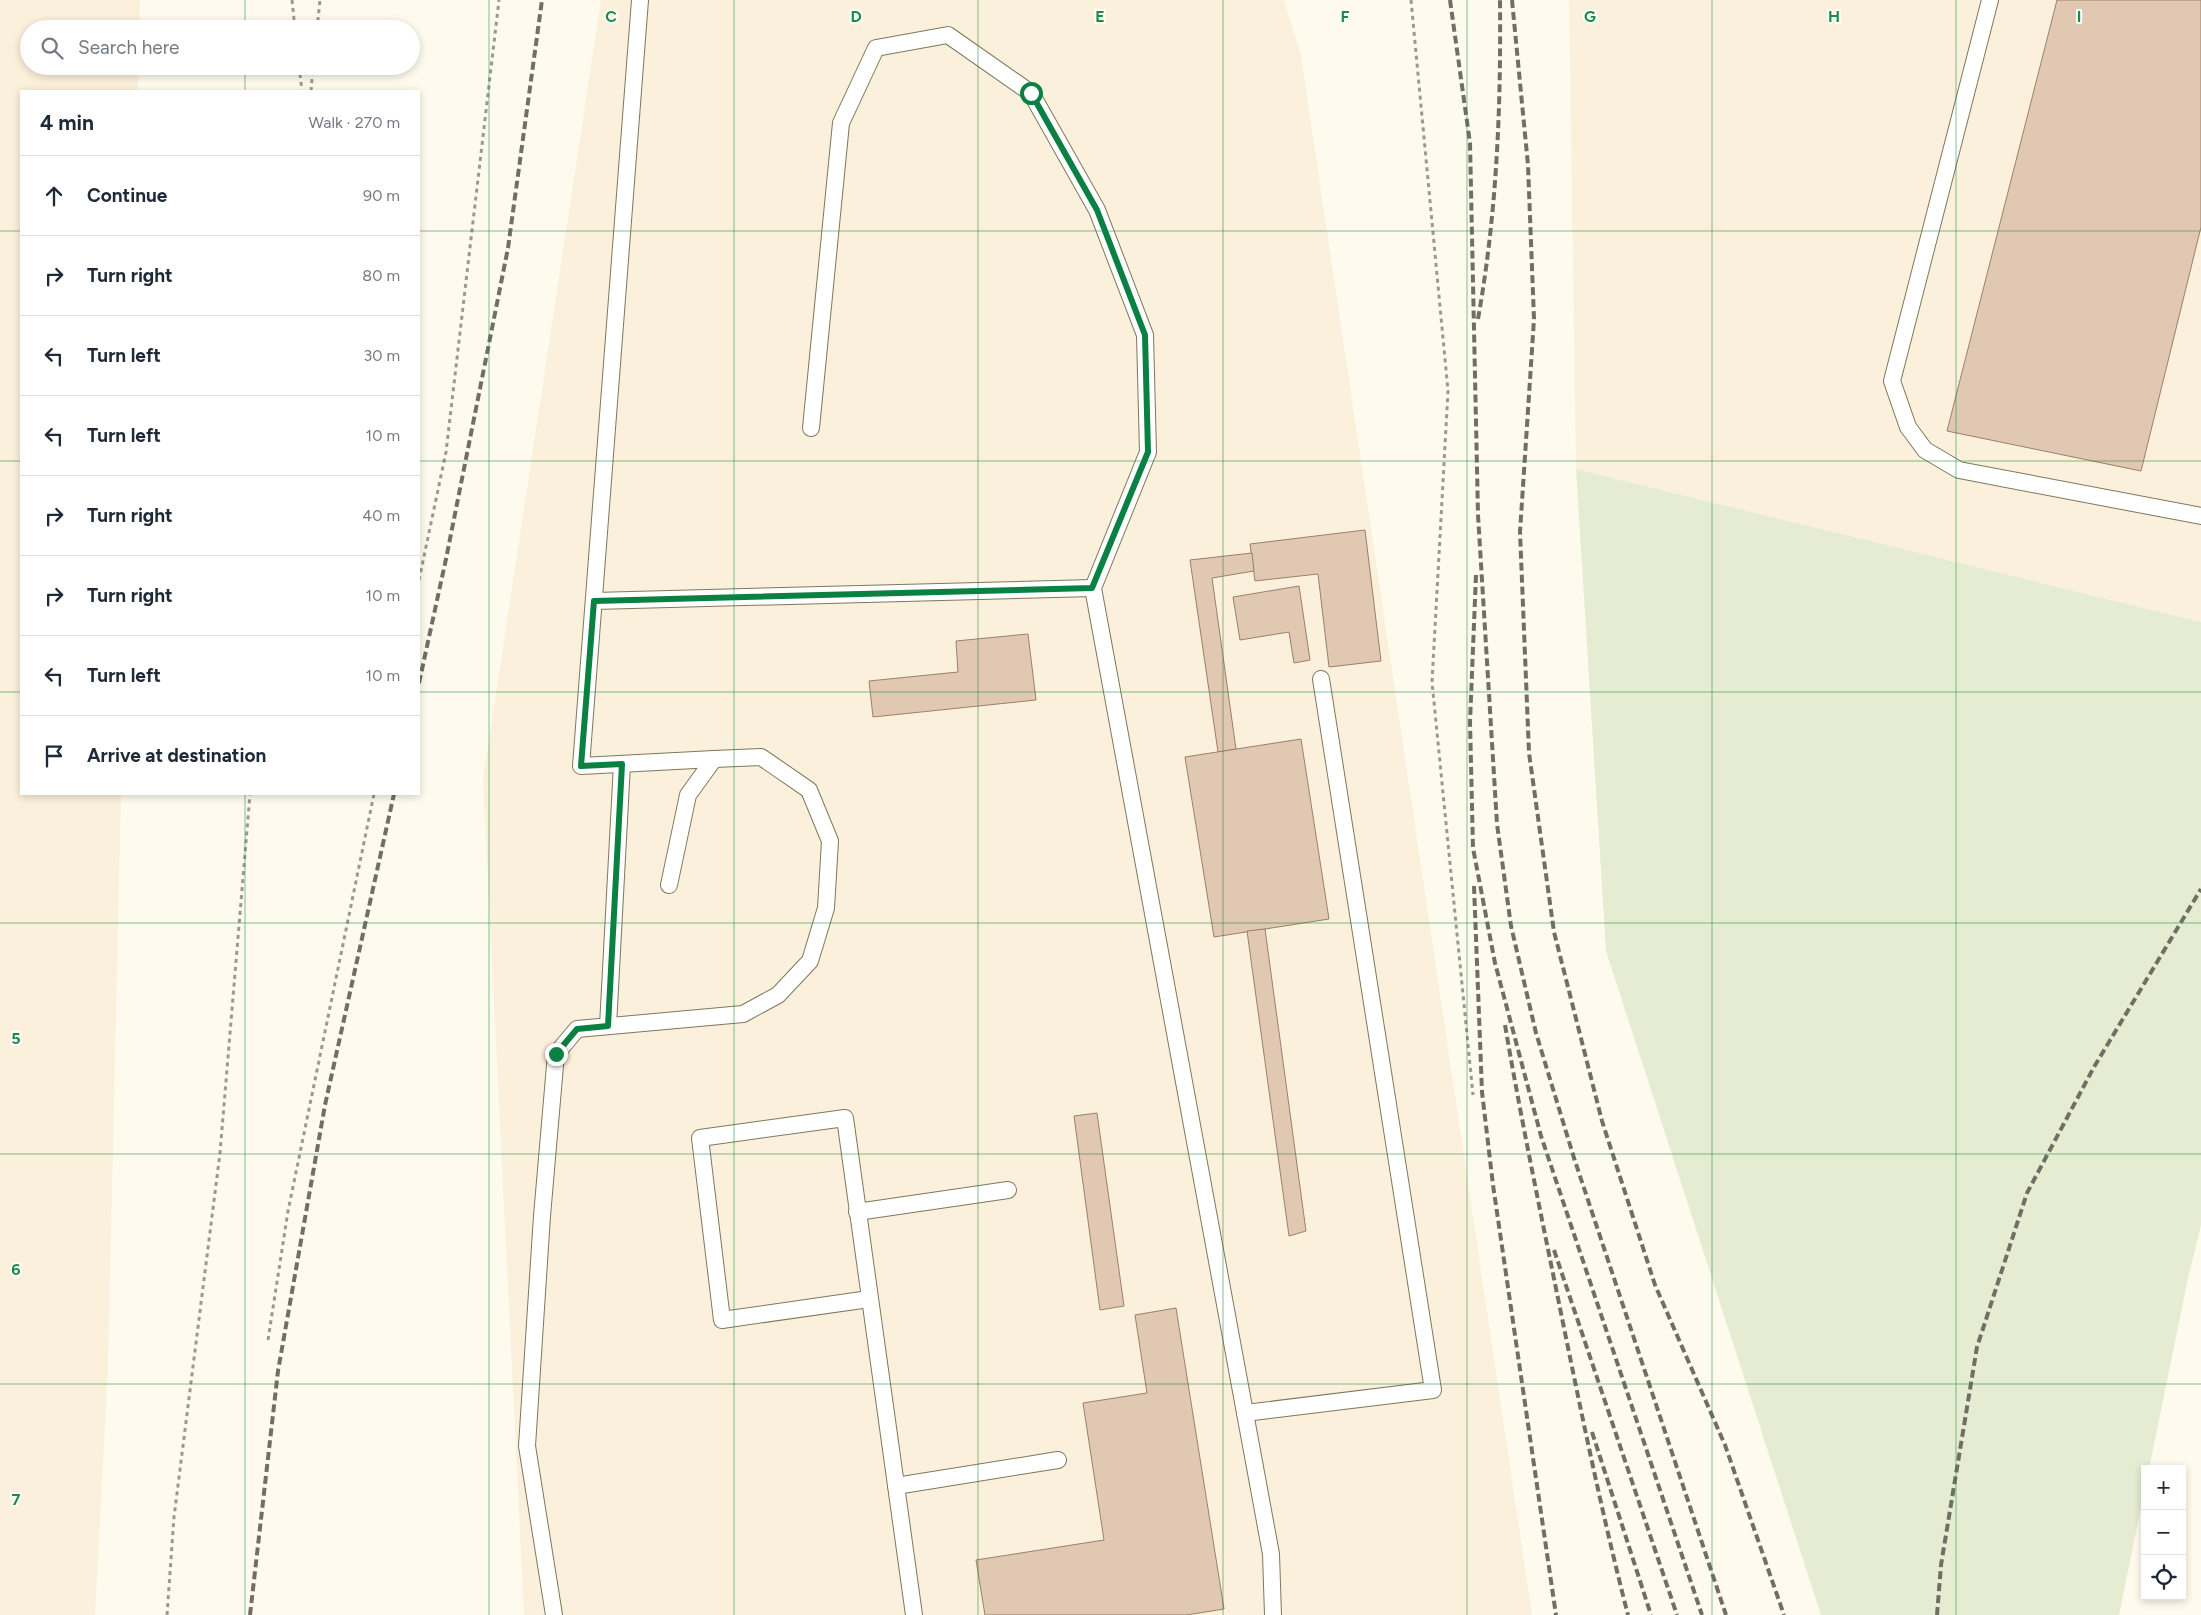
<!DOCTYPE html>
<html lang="en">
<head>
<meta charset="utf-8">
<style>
	body { margin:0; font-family:Figtree,sans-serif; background:#f2f2f3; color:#1f2937 }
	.controls { position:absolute; right:15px; bottom:15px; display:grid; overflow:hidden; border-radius:0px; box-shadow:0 2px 8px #0003 }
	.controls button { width:45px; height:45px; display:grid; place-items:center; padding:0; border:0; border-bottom:1px solid #e0e1e3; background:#fff; color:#1f2937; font:25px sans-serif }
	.stop { position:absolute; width:15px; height:15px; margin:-11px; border:4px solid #0b8043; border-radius:50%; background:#fff }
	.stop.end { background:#0b8043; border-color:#fff; box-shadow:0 1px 5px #0008 }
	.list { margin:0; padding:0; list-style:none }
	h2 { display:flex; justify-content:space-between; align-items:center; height:65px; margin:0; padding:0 20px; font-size:21px }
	h2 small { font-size:16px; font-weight:400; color:#747a83 }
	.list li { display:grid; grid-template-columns:32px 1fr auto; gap:15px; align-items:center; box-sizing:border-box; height:80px; padding:0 20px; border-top:1px solid #e0e1e3 }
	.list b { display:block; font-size:19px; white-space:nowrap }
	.list em { font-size:16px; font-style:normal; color:#747a83 }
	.icon { flex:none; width:28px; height:28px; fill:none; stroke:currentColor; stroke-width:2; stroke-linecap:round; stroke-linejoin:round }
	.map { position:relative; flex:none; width:2201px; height:1615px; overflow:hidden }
	.search { position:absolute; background:#fff; box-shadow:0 2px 8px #0003; left:20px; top:20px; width:400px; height:55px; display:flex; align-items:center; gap:12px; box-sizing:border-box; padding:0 18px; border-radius:28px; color:#747a83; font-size:19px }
	.panel { position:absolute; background:#fff; box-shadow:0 2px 8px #0003; left:20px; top:90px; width:400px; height:705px; border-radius:0px }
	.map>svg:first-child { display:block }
	.industrial { fill:#fbf0db }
	.green { fill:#e5ecd1 }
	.building { fill:#e1c8b3; stroke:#99806b }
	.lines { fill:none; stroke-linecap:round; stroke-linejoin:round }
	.lane-casing { stroke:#7e785b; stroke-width:18 }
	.path { stroke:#9b988c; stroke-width:3; stroke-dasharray:4 4; stroke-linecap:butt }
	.lane { stroke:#fff; stroke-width:16 }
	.rail { stroke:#716f63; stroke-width:4; stroke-dasharray:8 4; stroke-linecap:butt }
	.route { stroke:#0b8043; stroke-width:6 }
	.grid { fill:none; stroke:#1c8c44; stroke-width:1; stroke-opacity:0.55 }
	.grid-label { font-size:16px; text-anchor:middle; font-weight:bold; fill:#1c8c44; stroke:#fff; stroke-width:4; stroke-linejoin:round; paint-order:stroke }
</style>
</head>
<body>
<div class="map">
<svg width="2201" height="1615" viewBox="0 0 2201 1615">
	<rect width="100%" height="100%" fill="#fefbee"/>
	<g class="industrial">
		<path d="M 0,0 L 140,0 L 139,29 L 29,29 L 29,66 L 138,66 L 138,91 L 21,91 L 21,794 L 121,794 L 108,1368 L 95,1615 L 0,1615 Z"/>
		<path d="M 601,0 L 1284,0 L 1301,56 L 1532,1615 L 524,1615 L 483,779 Z"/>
		<path d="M 1569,0 L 2201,0 L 2201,622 L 1576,469 Z"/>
	</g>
	<path class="green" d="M 1576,469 L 2201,622 L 2201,1225 L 2188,1278 L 2149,1469 L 2145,1469 L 2145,1488 L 2119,1615 L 1821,1615 L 1606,951 Z"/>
	<g class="building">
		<path d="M 2057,0 L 2201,0 L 2201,227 L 2141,471 L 1947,431 Z"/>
		<path d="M 1365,530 L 1381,661 L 1329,667 L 1318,574 L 1255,581 L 1250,544 Z"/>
		<path d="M 1252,553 L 1254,571 L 1212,578 L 1236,749 L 1218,752 L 1190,560 Z"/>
		<path d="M 1299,586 L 1310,660 L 1294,663 L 1289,632 L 1240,640 L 1233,597 Z"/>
		<path d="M 1028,634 L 1036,700 L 873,717 L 869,681 L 958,672 L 956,641 Z"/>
		<path d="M 1301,739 L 1329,919 L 1214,937 L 1185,757 Z"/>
		<path d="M 1265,929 L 1306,1231 L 1289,1236 L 1247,931 Z"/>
		<path d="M 1097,1113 L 1124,1306 L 1100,1310 L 1074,1116 Z"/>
		<path d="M 1176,1308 L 1224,1609 L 1186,1615 L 985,1615 L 976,1560 L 1104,1540 L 1083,1403 L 1147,1393 L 1135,1315 Z"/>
	</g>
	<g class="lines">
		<g class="lane-casing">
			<g id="lane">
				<path d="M 640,0 L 581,766 L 714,759"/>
				<path d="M 1990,0 L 1892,381 L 1908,427 L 1925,450 L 1959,470 L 2201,516"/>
				<path d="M 811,428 L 841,123 L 876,48 L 948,35 L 1031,93 L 1097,210 L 1145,335 L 1148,452 L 1093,588 L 1271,1554 L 1273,1615"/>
				<path d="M 594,601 L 1093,588"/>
				<path d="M 608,1026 L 622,764"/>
				<path d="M 857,1212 L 1008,1190"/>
				<path d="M 869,1299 L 722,1320 L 700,1138 L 845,1118 L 914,1615"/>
				<path d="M 1245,1413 L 1433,1390 L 1321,679"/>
				<path d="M 896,1486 L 1058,1460"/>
				<path d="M 554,1615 L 527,1446 L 542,1216 L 556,1054 L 577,1029 L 743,1014 L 778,995 L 810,961 L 826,908 L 830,841 L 809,790 L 761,757 L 714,759 L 688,795 L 669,885"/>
			</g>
		</g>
		<g class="path">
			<path d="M 292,0 L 295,29"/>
			<path d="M 1411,0 L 1448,391 L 1432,682 L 1473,1095"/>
			<path d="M 317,29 L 320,0"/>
			<path d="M 299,66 L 302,91"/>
			<path d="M 311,91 L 313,66"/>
			<path d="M 419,580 L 446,452 L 499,0"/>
			<path d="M 268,1340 L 288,1211 L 374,794"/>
			<path d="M 167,1615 L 174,1517 L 220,1153 L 250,794"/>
		</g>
		<use href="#lane" class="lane"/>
		<g class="rail">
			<path d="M 1450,0 L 1470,143 L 1478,515 L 1497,824 L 1511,926 L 1536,1033 L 1574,1158 L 1726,1615"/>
			<path d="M 1512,0 L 1528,165 L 1534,319 L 1520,532 L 1529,753 L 1554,932 L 1602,1121 L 1655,1285 L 1725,1445 L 1784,1615"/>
			<path d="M 1478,319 C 1497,212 1501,108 1500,0"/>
			<path d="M 1476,575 L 1470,722 L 1473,848 L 1495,963 L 1541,1136 L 1702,1615"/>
			<path d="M 419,683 L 446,559 L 508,248 L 542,0"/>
			<path d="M 1474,886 L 1482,1092 L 1493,1185 L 1556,1615"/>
			<path d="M 1505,1025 C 1522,1125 1543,1224 1563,1323 C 1583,1421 1603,1518 1628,1615"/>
			<path d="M 1554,1250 L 1677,1615"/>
			<path d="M 1592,1432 L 1651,1615"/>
			<path d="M 250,1615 L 278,1371 L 325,1105 L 394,794"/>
			<path d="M 1937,1615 L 1941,1565 L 1977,1347 L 2027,1193 L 2094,1067 L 2201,889"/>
		</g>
	</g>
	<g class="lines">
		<path class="route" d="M 556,1054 L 577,1029 L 608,1026 L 622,764 L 581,766 L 594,601 L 1092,588 L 1148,452 L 1145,335 L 1097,210 L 1031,93"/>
	</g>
	<path class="grid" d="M 245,0 L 245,29M 489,0 L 489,1615M 734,0 L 734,1615M 978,0 L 978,1615M 1223,0 L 1223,1615M 1467,0 L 1467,1615M 1712,0 L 1712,1615M 1956,0 L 1956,1615M 245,66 L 245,91M 0,231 L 21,231M 419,231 L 2201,231M 0,461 L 21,461M 419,461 L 2201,461M 0,692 L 21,692M 419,692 L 2201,692M 245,794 L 245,1615M 0,923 L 2201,923M 0,1154 L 2201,1154M 0,1384 L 2201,1384"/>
	<g class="grid-label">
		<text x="611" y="22">C</text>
		<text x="856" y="22">D</text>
		<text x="1100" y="22">E</text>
		<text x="1345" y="22">F</text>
		<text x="1590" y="22">G</text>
		<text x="1834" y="22">H</text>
		<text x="2079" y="22">I</text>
		<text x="16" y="1044">5</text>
		<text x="16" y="1275">6</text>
		<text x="16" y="1505">7</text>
	</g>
</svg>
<div class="controls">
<button>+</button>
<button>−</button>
<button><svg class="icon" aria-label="locate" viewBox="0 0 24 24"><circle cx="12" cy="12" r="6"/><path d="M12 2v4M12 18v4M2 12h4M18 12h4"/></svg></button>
</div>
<div class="stop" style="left:1031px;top:93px"></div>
<div class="stop end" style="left:556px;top:1054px"></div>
<div class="search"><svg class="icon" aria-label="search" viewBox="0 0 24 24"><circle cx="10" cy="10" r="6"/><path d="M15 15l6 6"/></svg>Search here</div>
<section class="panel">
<h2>4 min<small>Walk · 270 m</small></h2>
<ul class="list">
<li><svg class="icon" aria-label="ahead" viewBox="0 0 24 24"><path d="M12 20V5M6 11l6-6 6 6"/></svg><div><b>Continue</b></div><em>90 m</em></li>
<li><svg class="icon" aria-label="right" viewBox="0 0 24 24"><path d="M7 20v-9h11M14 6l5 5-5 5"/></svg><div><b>Turn right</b></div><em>80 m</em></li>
<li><svg class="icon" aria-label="left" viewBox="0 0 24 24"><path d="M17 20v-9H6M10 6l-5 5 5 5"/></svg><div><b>Turn left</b></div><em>30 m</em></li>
<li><svg class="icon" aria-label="left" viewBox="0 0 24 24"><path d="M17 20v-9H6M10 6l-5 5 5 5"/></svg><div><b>Turn left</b></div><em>10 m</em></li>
<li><svg class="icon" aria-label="right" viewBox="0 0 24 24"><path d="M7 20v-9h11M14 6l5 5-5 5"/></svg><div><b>Turn right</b></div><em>40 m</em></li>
<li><svg class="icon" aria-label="right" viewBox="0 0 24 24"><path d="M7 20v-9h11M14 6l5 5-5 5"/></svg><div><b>Turn right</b></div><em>10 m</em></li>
<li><svg class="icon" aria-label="left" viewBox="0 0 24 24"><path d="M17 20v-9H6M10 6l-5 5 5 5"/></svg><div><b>Turn left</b></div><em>10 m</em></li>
<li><svg class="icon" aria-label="arrive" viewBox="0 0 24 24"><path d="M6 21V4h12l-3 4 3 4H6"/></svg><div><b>Arrive at destination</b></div></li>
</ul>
</section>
</div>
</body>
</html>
